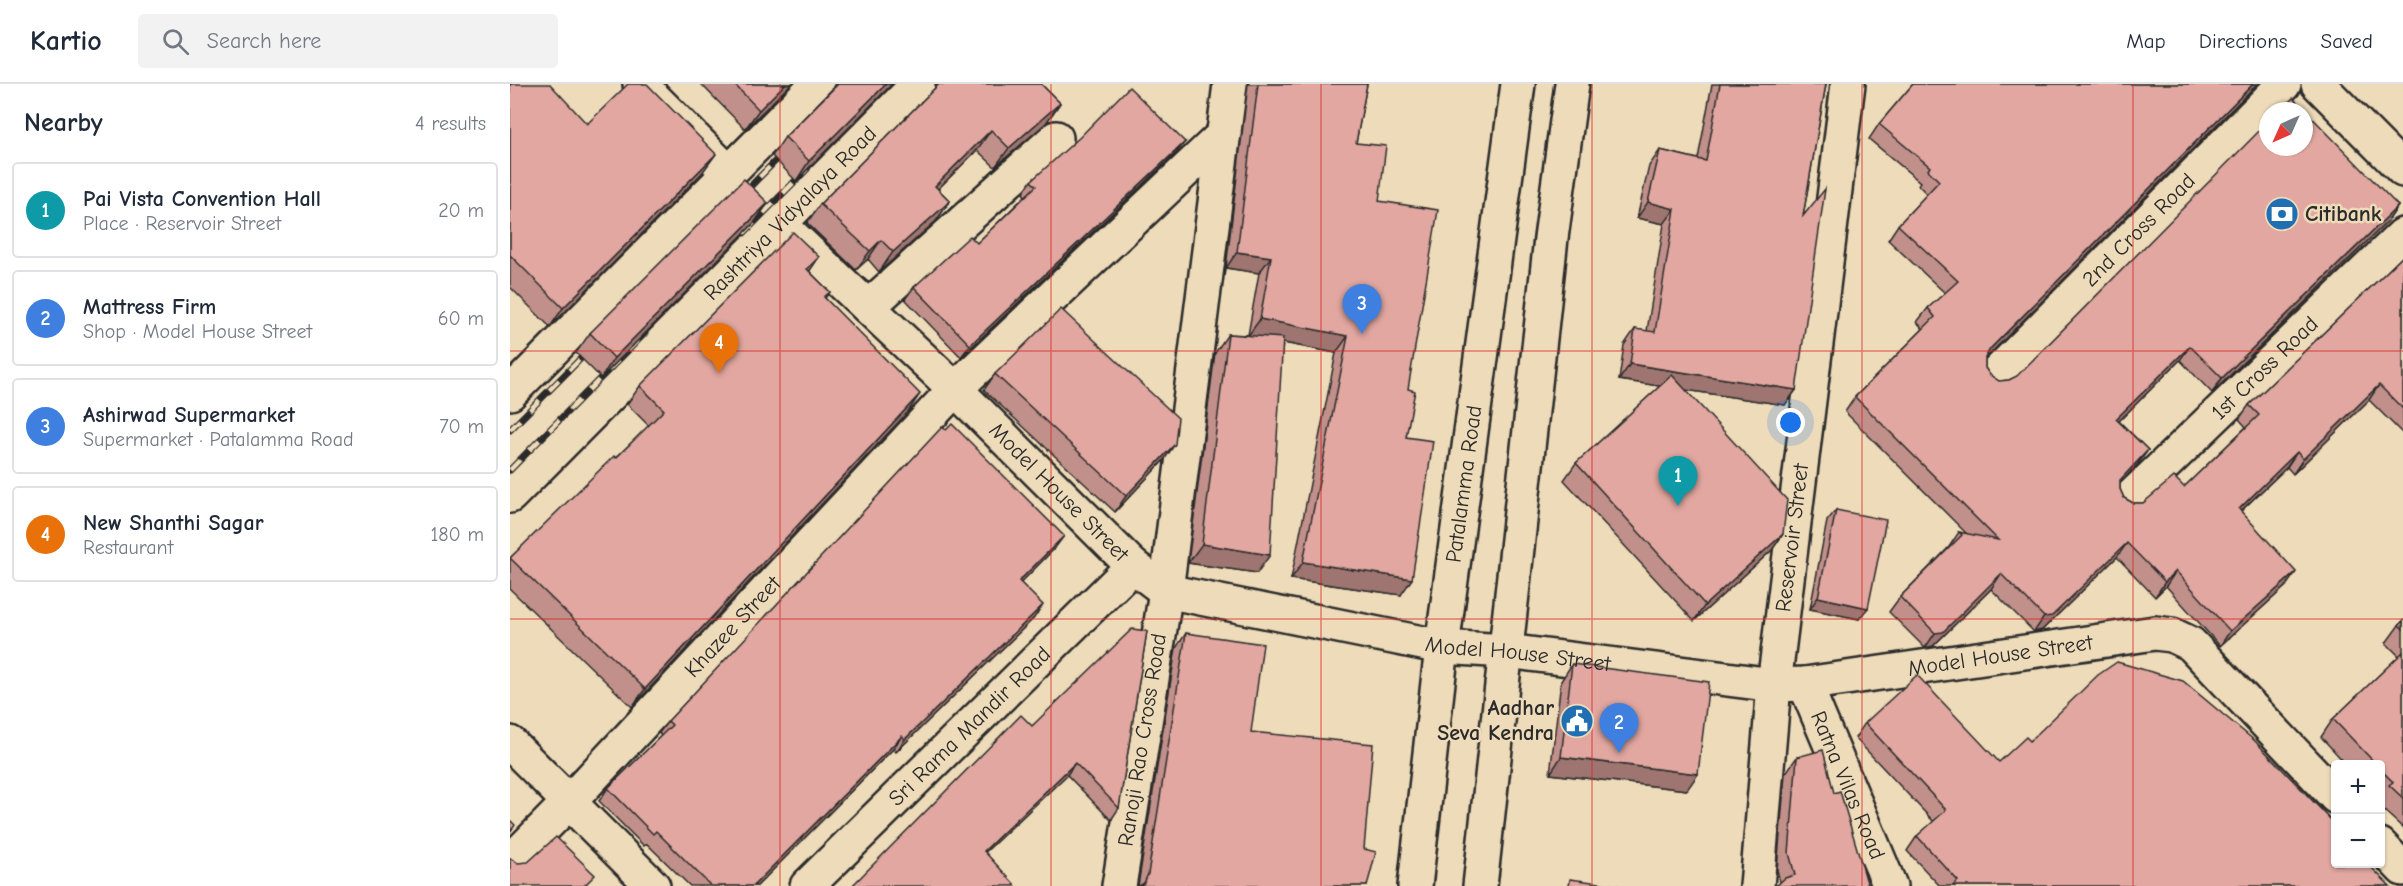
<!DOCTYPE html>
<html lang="en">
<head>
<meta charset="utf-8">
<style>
	body { margin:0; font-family:"Comic Neue",sans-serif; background:#f2f2f3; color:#1f2937 }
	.controls { position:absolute; right:18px; bottom:18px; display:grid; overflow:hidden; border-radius:6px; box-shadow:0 2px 4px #0004 }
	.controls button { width:54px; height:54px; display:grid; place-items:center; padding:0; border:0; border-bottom:2px solid #e0e1e3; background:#fff; color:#1f2937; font:30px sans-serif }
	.compass { position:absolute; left:1749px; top:18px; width:54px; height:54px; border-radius:50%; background:#fff; box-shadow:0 2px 4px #0004; rotate:225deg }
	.you { position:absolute; left:1281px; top:339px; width:21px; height:21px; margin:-15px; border:4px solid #fff; border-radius:50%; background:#1a73e8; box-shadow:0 0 0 9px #1a73e833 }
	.badge { display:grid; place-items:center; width:39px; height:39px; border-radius:50%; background:#ea580c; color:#fff; font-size:20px; font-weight:700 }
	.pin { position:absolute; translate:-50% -50px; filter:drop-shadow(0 2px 3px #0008) }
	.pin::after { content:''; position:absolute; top:32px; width:21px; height:18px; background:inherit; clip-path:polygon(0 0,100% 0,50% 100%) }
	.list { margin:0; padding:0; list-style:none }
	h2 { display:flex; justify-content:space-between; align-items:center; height:78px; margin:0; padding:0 24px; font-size:26px }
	h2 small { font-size:20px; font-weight:400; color:#747a83 }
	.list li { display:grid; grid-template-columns:39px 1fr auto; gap:18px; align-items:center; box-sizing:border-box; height:96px; margin:0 12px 12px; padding:0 12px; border:2px solid #e0e1e3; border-radius:6px }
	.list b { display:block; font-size:22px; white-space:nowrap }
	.list p { margin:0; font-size:20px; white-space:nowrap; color:#747a83 }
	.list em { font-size:20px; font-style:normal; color:#747a83 }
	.icon { flex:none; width:33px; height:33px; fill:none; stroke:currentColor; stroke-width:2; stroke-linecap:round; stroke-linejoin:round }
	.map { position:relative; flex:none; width:1893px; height:802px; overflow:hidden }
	header { display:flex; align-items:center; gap:36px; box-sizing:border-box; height:84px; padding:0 30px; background:#fff; border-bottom:2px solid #e0e1e3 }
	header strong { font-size:28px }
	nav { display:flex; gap:33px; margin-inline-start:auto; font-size:21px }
	.search { width:420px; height:54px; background:#f2f2f3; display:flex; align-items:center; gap:15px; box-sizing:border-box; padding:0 21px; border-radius:6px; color:#747a83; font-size:22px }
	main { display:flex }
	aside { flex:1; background:#fff }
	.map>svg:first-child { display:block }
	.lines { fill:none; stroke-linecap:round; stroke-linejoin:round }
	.minor-casing { stroke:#2b2b2b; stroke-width:38 }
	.secondary-casing { stroke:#2b2b2b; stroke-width:38 }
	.minor { stroke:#eedbb9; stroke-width:33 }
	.secondary { stroke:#eedbb9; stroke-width:33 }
	.rail-casing { stroke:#2b2b2b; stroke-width:7 }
	.rail { stroke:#eedbb9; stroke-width:4.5; stroke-dasharray:14; stroke-linecap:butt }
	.wall { fill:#c2908a; stroke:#2b2b2b; stroke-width:1.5 }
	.shaded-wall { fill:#9e7570; stroke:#2b2b2b; stroke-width:1.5 }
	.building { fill:#e1a7a0; stroke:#2b2b2b; stroke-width:1.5 }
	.grid { fill:none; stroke:#d62828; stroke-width:1.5; stroke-opacity:0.55 }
	.labels { text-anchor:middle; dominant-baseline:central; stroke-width:5; stroke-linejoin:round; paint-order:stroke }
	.street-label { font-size:22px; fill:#2b2b2b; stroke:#eedbb9 }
	.poi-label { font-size:22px; font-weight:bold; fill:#2b2b2b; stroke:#eedbb9; text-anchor:start }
</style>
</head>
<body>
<header>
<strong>Kartio</strong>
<div class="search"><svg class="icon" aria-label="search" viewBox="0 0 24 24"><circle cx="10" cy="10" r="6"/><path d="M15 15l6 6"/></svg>Search here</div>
<nav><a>Map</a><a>Directions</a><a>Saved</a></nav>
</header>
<main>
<aside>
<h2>Nearby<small>4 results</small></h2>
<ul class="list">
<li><span class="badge" style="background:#0f9aa8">1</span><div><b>Pai Vista Convention Hall</b><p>Place · Reservoir Street</p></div><em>20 m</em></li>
<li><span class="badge" style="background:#3f7fe0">2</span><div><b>Mattress Firm</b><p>Shop · Model House Street</p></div><em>60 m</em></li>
<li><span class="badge" style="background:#3f7fe0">3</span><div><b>Ashirwad Supermarket</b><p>Supermarket · Patalamma Road</p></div><em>70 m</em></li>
<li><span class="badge" style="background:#e8710a">4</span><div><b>New Shanthi Sagar</b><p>Restaurant</p></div><em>180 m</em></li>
</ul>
</aside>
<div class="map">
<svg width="1893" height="802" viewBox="0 0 1893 802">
	<rect width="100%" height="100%" fill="#eedbb9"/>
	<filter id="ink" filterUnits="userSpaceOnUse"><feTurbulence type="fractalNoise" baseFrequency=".0167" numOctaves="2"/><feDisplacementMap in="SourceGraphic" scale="12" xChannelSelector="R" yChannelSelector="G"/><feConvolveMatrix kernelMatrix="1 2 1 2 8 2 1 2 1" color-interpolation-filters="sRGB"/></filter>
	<g filter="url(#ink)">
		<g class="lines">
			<g class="minor-casing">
				<g id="minor">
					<path d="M 130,0 L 219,89"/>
					<path id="s1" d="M 275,145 L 445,305 L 623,482 L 656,507 L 932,563 L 996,567 L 1264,601 L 1295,600 L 1645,549 L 1662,551 L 1681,560 L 1826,713"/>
					<path d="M 358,223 L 546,54"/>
					<path id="s2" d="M 1483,293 L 1774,0"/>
					<path id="s3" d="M 1618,416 L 1893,151"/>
					<path id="s4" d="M 1295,600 L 1380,802"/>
					<path d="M 0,659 L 143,802"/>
					<path d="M 1870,761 L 1893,785"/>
					<path id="s5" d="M 0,778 L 59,718 L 445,305 L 714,50"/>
					<path id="s6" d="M 297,802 L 623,482"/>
					<path id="s7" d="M 609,802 L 656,507 L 720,0"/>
					<path id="s8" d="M 1247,802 L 1264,601 L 1338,0"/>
				</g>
			</g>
			<g class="secondary-casing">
				<g id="secondary">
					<path d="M 1808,0 L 1893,86"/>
					<path d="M 0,309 L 307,0"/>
					<path id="s9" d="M 0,412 L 408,0"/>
					<path id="s10" d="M 905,802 L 932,563 L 1008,0"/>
					<path d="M 970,802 L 1041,154 L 1062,0"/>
				</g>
			</g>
			<use href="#minor" class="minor"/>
			<use href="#secondary" class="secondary"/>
			<g class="rail-casing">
				<g id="rail">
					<path d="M 230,113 L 278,64"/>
					<path d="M 234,149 L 297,85"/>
					<path d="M 0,346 L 82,263"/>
					<path d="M 0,386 L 135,249"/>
				</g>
			</g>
			<use href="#rail" class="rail"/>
		</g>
		<g class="wall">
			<path d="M 0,0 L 77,40 L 192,89 L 40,243 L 0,203 Z"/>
			<path d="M 191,0 L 281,0 L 235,45 Z"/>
			<path d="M 325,0 L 382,0 L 286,97 L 262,72 L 275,53 L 325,2 Z"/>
			<path d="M 426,0 L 531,0 L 550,19 L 536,39 L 485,83 L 467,66 L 428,105 L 440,117 L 426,137 L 369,188 L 358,175 L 346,186 L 297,139 L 310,120 L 426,3 Z"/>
			<path d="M 738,0 L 857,0 L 846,59 L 869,117 L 898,305 L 891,511 L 781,495 L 826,269 L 773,259 L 747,489 L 678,479 L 705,269 L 718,250 L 738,251 L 749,189 L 716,184 Z"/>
			<path d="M 1202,0 L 1316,0 L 1293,132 L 1286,306 L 1275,321 L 1176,306 L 1273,450 L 1262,466 L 1184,537 L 1054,396 L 1066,379 L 1150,302 L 1109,296 L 1114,261 L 1125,245 L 1137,247 L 1154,140 L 1127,134 L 1139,82 L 1150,66 L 1188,75 Z"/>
			<path d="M 1403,0 L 1747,0 L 1475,274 L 1475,284 L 1480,291 L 1489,297 L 1499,296 L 1888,122 L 1878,137 L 1702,309 L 1670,276 L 1609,337 L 1638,366 L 1627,381 L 1610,399 L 1610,405 L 1614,414 L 1623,419 L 1633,419 L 1674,403 L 1736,343 L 1729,335 L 1739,321 L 1893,172 L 1893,350 L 1859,316 L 1783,390 L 1777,383 L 1731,427 L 1776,502 L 1710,562 L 1656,502 L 1645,513 L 1607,473 L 1532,546 L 1524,548 L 1481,505 L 1423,562 L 1415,564 L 1379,528 L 1390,513 L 1439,463 L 1449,448 L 1457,450 L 1335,328 L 1345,313 L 1413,245 L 1407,238 L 1418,224 L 1435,209 L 1378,156 L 1388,141 L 1417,110 L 1408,101 L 1410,98 L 1359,55 L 1369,40 Z"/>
			<path d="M 675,58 L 666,69 L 451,273 L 395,215 L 404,203 L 467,159 L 515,112 L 513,109 L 521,97 Z"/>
			<path d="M 258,119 L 244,139 L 91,294 L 66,269 L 80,249 Z"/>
			<path d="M 309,173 L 299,187 L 320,208 L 315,214 L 397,329 L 122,623 L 0,505 L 0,474 L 139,342 L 117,320 L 130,302 Z"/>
			<path d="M 485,290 L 654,376 L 605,428 L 474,306 Z"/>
			<path d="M 1326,426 L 1349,535 L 1300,525 L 1317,437 Z"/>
			<path d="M 545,464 L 510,499 L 524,534 L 386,668 L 383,665 L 247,802 L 180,802 L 137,760 L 134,762 L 89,717 L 98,704 L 151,652 L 149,649 L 158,637 Z"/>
			<path d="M 1893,537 L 1893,744 L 1870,723 L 1870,681 L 1837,681 L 1811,653 L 1823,635 L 1889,572 L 1876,559 L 1889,541 Z"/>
			<path d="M 637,547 L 609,724 L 601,736 L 557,691 L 342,802 L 522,642 Z"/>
			<path d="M 676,549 L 741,648 L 854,765 L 857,802 L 628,802 L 666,564 Z"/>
			<path d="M 1062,580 L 1177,706 L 1040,690 L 1051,597 Z"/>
			<path d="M 1355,639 L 1489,678 L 1520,657 L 1880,802 L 1430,802 L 1397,767 L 1407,752 L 1424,738 L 1345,654 Z"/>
			<path d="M 1287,673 L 1324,709 L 1358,802 L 1270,798 L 1267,786 L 1275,690 Z"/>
		</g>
		<g class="shaded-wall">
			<path d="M 275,0 L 281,0 L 235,45 L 249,26 Z"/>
			<path d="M 376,0 L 382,0 L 286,97 L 299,77 Z"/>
			<path d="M 1743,0 L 1747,0 L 1470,280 L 1480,265 Z"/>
			<path d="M 550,19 L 536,39 L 485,83 L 499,64 Z"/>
			<path d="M 481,46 L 467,66 L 411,122 L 425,102 Z"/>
			<path d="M 675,58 L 666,69 L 451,273 L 460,261 Z"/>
			<path d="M 206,70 L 192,89 L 40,243 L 53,224 Z"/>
			<path d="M 440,117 L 426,137 L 369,188 L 383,168 Z"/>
			<path d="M 1138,118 L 1165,125 L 1154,140 L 1127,134 Z"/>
			<path d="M 258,119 L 244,139 L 91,294 L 104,274 Z"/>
			<path d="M 1888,122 L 1878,137 L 1702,309 L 1712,294 Z"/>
			<path d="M 371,156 L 358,175 L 346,186 L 360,167 Z"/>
			<path d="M 727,168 L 761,173 L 749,189 L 716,184 Z"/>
			<path d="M 309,173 L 297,191 L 297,185 Z"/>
			<path d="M 750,235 L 838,252 L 826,269 L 738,252 Z"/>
			<path d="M 1680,262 L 1670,276 L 1596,350 L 1606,335 Z"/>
			<path d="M 1120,280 L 1286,306 L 1275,321 L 1109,296 Z"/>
			<path d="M 1869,301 L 1859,316 L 1783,390 L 1793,375 Z"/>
			<path d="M 410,310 L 397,329 L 122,623 L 135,605 Z"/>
			<path d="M 665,360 L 654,376 L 605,428 L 616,412 Z"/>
			<path d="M 1638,366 L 1627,381 L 1600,410 L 1610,396 Z"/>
			<path d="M 1787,368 L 1777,383 L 1718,439 L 1729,425 Z"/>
			<path d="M 1273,450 L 1262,466 L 1184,537 L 1195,521 Z"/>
			<path d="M 554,452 L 545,464 L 500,510 L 509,497 Z"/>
			<path d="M 1617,459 L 1607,473 L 1532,546 L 1524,548 L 1534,533 Z"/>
			<path d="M 692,460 L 760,471 L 747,489 L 678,479 Z"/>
			<path d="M 793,478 L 902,495 L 891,511 L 781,495 Z"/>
			<path d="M 1666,487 L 1656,502 L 1645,513 L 1655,498 Z"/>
			<path d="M 1786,488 L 1776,502 L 1710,562 L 1720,547 Z"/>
			<path d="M 1491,490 L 1481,505 L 1423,562 L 1415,564 L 1425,549 Z"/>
			<path d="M 1308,513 L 1358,524 L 1349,535 L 1300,525 Z"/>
			<path d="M 533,521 L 524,534 L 386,668 L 395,655 Z"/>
			<path d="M 392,652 L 383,665 L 247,802 L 243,802 Z"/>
			<path d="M 1051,673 L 1188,690 L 1177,706 L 1040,690 Z"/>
			<path d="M 565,679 L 557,691 L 465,778 L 474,767 Z"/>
		</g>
		<g class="building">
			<path d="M 0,0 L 40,0 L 77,40 L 118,0 L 137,0 L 206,70 L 53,224 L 0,171 Z"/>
			<path d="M 224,0 L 275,0 L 249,26 Z"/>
			<path d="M 328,0 L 376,0 L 299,77 L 275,53 Z"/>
			<path d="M 429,0 L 531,0 L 550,19 L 499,64 L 481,46 L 425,102 L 440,117 L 383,168 L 371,156 L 360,167 L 310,120 Z"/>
			<path d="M 748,0 L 857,0 L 846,59 L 876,62 L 869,117 L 928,126 L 898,305 L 905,307 L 896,353 L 923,357 L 902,495 L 793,478 L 838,252 L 750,235 L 761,173 L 727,168 Z"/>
			<path d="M 1210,0 L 1316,0 L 1293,132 L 1315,105 L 1286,306 L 1120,280 L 1125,245 L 1145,248 L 1165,125 L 1138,118 L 1150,66 L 1196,77 Z"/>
			<path d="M 1403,0 L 1743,0 L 1480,265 L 1475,274 L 1475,284 L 1480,291 L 1489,297 L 1499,296 L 1507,292 L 1758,38 L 1758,63 L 1794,63 L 1794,27 L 1769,27 L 1783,14 L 1888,122 L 1712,294 L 1680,262 L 1606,335 L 1638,366 L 1610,396 L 1610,405 L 1614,414 L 1623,419 L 1633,419 L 1664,393 L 1674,403 L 1749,331 L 1739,321 L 1893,172 L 1893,325 L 1869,301 L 1793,375 L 1787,368 L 1729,425 L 1786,488 L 1720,547 L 1666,487 L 1655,498 L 1617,459 L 1542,532 L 1534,533 L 1491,490 L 1433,548 L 1425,549 L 1390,513 L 1452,451 L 1449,448 L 1488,456 L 1345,313 L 1425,233 L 1418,224 L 1448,197 L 1388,141 L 1429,97 L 1418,86 L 1420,83 L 1369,40 Z"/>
			<path d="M 619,3 L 675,58 L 460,261 L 404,203 L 460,152 L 467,159 L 526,102 L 521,97 L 570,53 Z"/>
			<path d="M 234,95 L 258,119 L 104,274 L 80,249 Z"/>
			<path d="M 283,148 L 309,173 L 297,185 L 320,208 L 314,213 L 410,310 L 135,605 L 0,474 L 104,372 L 106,374 L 154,326 L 130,302 Z"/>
			<path d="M 551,225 L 668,334 L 665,360 L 616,412 L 485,290 Z"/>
			<path d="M 718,250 L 773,254 L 760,471 L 692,460 Z"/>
			<path d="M 1162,291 L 1277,416 L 1273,450 L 1195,521 L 1066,379 Z"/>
			<path d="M 442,340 L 554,452 L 509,497 L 533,521 L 395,655 L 392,652 L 243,802 L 201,802 L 146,747 L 143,750 L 98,704 L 162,641 L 158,637 L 432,343 L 436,346 Z"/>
			<path d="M 1326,426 L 1376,436 L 1358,524 L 1308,513 Z"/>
			<path d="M 1893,537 L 1893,545 L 1889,541 Z"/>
			<path d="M 622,545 L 637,547 L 609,724 L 565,679 L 474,767 L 506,802 L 342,802 L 511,631 L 522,642 Z"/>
			<path d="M 676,549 L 753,560 L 741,648 L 863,660 L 854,765 L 866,768 L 857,802 L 629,802 L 634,799 L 638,790 Z"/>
			<path d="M 1893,568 L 1893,714 L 1879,701 L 1883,698 L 1870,685 L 1870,681 L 1867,681 L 1823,635 Z"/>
			<path d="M 1607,578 L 1673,597 L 1745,657 L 1826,741 L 1826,780 L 1858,780 L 1880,802 L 1443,802 L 1448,797 L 1407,752 L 1436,726 L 1355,639 L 1407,591 L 1489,678 L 1516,653 L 1520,657 L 1588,591 Z"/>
			<path d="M 1062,580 L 1199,598 L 1188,690 L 1051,673 Z"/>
			<path d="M 1313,666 L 1324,709 L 1330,707 L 1358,802 L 1266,802 L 1275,794 L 1285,791 L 1279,769 L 1287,673 Z"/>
			<path d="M 0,736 L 5,741 L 0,748 Z"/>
			<path d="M 46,753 L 85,791 L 74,802 L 0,802 L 0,774 L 8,779 L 18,778 Z"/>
			<path d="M 1060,795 L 1112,802 L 1059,802 Z"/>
		</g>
	</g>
	<path class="grid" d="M 270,0 L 270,802M 541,0 L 541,802M 811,0 L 811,802M 1082,0 L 1082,802M 1352,0 L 1352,802M 1623,0 L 1623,802M 0,267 L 1893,267M 0,535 L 1893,535"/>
	<defs>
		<g id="bank-disc" transform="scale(1.725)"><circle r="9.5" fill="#1f6fb2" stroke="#eedbb9"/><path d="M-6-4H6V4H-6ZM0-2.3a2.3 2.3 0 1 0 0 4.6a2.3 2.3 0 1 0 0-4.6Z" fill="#fff"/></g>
		<g id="civic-disc" transform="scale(1.725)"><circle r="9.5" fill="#1f6fb2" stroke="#eedbb9"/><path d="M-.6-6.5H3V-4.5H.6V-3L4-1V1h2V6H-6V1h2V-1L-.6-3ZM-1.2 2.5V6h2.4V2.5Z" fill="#fff"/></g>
	</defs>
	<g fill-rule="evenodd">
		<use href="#bank-disc" x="1772" y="130"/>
		<use href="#civic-disc" x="1067" y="637"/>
	</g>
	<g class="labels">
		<g class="street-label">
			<text stroke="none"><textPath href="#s9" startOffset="398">Rashtriya Vidyalaya Road</textPath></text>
			<text stroke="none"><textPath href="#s2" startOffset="207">2nd Cross Road</textPath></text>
			<text stroke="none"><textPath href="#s3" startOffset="190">1st Cross Road</textPath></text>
			<text stroke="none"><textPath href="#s10" startOffset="405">Patalamma Road</textPath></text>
			<text stroke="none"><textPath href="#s1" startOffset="380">Model House Street</textPath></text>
			<text stroke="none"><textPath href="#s8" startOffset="350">Reservoir Street</textPath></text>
			<text stroke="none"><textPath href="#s5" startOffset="324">Khazee Street</textPath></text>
			<text stroke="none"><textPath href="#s1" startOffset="884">Model House Street</textPath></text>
			<text stroke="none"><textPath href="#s1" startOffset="1370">Model House Street</textPath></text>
			<text stroke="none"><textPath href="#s6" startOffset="228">Sri Rama Mandir Road</textPath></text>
			<text stroke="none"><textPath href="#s7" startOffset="148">Ranoji Rao Cross Road</textPath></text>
			<text stroke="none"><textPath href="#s4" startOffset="110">Ratna Vilas Road</textPath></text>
		</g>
		<g class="poi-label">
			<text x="1795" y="130">Citibank</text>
			<text x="1044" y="624" text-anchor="end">Aadhar<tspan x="1044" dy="25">Seva Kendra</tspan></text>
		</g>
	</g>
</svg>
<div class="controls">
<button>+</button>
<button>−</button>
</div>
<svg class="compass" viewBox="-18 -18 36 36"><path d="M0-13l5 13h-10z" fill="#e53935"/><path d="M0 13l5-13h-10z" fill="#747a83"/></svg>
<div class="you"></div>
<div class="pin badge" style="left:1168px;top:422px;background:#0f9aa8">1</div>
<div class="pin badge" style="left:1109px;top:669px;background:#3f7fe0">2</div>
<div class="pin badge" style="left:852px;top:250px;background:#3f7fe0">3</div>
<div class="pin badge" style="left:209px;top:289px;background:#e8710a">4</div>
</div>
</main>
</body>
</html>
